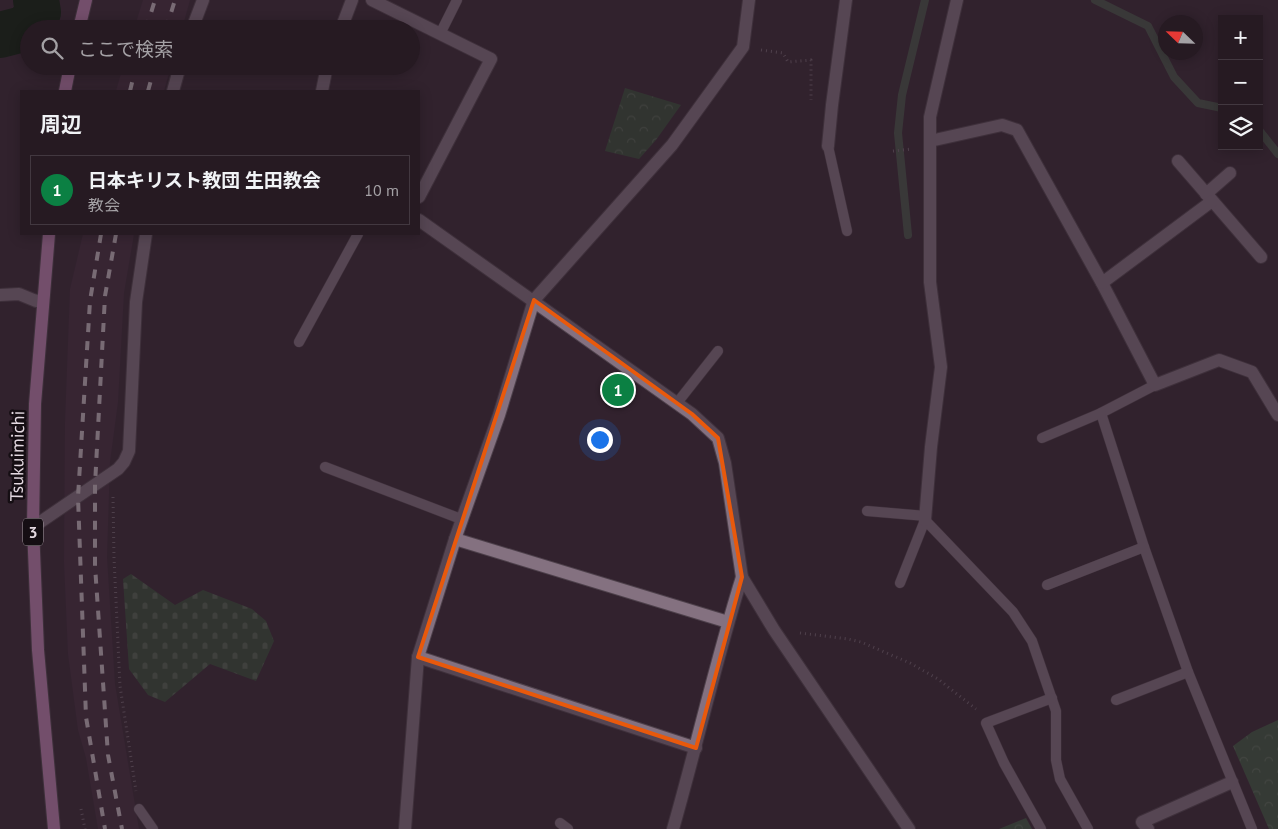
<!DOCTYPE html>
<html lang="ja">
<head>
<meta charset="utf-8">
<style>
	body { margin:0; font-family:"PT Sans","Noto Sans JP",sans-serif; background:#32272f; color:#f1f3f6 }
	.controls { position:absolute; right:15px; top:15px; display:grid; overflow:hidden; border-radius:0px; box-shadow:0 2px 12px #0003 }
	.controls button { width:45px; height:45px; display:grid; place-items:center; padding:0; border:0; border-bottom:1px solid #423840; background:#261a22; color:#f1f3f6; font:25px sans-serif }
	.compass { position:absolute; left:1158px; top:15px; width:45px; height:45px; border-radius:50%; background:#261a22; box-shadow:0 2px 12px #0003; rotate:293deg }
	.you { position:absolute; left:599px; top:439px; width:18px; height:18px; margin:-12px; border:4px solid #fff; border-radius:50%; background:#1a73e8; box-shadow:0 0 0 8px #1a73e833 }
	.badge { display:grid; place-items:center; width:32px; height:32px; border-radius:50%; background:#0b8043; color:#fff; font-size:16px; font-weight:700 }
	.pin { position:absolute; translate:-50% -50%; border:2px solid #fff; box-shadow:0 1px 5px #0006 }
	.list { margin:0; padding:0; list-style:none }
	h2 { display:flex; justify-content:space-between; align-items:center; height:65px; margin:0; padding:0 20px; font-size:21px }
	h2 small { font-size:16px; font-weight:400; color:#a4a1a5 }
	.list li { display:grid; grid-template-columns:32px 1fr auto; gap:15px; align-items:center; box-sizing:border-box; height:70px; margin:0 10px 10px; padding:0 10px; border:1px solid #423840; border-radius:0px }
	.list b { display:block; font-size:19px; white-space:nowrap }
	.list p { margin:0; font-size:16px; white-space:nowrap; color:#a4a1a5 }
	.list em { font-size:16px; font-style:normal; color:#a4a1a5 }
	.icon { flex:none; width:28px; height:28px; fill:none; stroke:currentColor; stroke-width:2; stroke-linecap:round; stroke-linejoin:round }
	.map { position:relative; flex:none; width:1278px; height:829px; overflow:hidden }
	.search { position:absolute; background:#261a22; box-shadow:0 2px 12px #0003; left:20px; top:20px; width:400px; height:55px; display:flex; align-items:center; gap:12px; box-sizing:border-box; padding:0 18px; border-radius:28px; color:#a4a1a5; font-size:19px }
	.panel { position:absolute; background:#261a22; box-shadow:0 2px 12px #0003; left:20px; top:90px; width:400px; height:145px; border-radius:0px }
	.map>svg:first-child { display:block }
	.built { fill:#3e2839 }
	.forest { fill:url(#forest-crowns) }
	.cemetery { fill:url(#cemetery-stones) }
	.park { fill:url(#park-crowns) }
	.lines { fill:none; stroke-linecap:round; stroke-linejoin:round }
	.stream { stroke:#445346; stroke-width:8 }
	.river { stroke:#001a04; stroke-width:46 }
	.lane-casing { stroke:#4e414b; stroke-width:11 }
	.street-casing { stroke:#4e414b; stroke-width:14 }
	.primary-casing { stroke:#4e414b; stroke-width:14 }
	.path { stroke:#72646f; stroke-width:3; stroke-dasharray:1 4; stroke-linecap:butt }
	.lane { stroke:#847180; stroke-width:10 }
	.street { stroke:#847180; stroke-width:12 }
	.primary { stroke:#c384b7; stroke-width:12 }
	.rail { stroke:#cfc3cb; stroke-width:4; stroke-dasharray:9 9; stroke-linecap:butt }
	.marked { fill:none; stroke:#e8590c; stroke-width:4; stroke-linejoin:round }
	.labels { text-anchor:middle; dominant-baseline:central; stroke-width:5; stroke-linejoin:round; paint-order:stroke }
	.shield { fill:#150e13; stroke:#a69ca3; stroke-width:1 }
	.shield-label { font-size:16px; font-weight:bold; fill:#e4d9e1 }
	.street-label { font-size:18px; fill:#e4d9e1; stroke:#150e13 }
</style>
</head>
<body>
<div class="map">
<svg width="1278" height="829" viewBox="0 0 1278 829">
	<defs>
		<pattern id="forest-crowns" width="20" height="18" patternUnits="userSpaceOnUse" patternTransform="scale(1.25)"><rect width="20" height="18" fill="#3b583e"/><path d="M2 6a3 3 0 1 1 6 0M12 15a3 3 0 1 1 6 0" fill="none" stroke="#576f5a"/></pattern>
		<pattern id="cemetery-stones" width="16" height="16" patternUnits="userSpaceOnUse" patternTransform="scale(1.25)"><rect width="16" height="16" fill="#324b34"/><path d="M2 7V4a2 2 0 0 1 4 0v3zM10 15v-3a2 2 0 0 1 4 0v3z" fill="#506451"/></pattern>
		<pattern id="park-crowns" width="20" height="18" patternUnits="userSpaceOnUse" patternTransform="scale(1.25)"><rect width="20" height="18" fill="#324b34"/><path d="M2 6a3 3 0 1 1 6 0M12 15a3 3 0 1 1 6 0" fill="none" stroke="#506451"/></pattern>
	</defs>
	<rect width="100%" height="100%" fill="#32222e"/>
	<g class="built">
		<path d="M 143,0 L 190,0 L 182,29 L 134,29 Z"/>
		<path d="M 123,66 L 171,66 L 164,91 L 116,91 Z"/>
		<path d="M 83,234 L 134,234 L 124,293 L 118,402 L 110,462 L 107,557 L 115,684 L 139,829 L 98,829 L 86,758 L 78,730 L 68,654 L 64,562 L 65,422 L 70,289 Z"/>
	</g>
	<g class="forest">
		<path d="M 1278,720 L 1278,829 L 1269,829 L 1233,746 L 1252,732 Z"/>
		<path d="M 1026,818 L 1032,829 L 999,829 Z"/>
	</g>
	<path class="cemetery" d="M 131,574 L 175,605 L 203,590 L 252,609 L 266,621 L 274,641 L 256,681 L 210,664 L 165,702 L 148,695 L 129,669 L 123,579 Z"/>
	<path class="park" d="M 625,88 L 681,105 L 656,140 L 639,159 L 605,151 Z"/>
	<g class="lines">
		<g class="stream">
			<path d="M 1095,0 L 1148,26 L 1174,77 L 1198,103 L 1222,108"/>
			<path d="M 1259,130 L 1278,154"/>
			<path d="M 908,235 L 898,133 L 902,95 L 925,0"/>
		</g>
		<path class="river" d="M 0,35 L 27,28 L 38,12 L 36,0"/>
		<g class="lane-casing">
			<g id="lane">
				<path d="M 440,34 L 457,0"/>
				<path d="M 828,146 L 847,231"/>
				<path d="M 299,342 L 358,234"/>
				<path d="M 1155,385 L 1101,413 L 1144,547 L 1188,672 L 1252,829"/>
				<path d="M 677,403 L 718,351"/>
				<path d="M 1042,438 L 1101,413"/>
				<path d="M 325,467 L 461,519"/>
				<path d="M 867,511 L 926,516"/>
				<path d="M 900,583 L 925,520 L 1013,612 L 1032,641 L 1056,711 L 1056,760 L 1060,779 L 1088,829"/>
				<path d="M 1047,585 L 1144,547"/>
				<path d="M 1116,700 L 1188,672"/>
				<path d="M 139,809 L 153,829"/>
				<path d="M 560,823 L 568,829"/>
				<path d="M 1041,829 L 1004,763 L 986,723 L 1052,698"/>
			</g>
		</g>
		<g class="street-casing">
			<g id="street">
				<path d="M 372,0 L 491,59 L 419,197"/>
				<path d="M 192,29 L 203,0"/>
				<path d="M 341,29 L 352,0"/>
				<path d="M 173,91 L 180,66"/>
				<path d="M 322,91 L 327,66"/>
				<path d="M 930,141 L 1002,125 L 1017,130 L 1102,283 L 1155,385 L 1219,360 L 1252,372 L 1278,415"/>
				<path d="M 828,146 L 832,105 L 846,0"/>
				<path d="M 1178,161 L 1261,257"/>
				<path d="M 1206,194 L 1230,173"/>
				<path d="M 419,220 L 692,414 L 718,438 L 725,463 L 742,577 L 774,630 L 909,829"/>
				<path d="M 1102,283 L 1212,201"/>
				<path d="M 0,295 L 19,294 L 36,301 L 42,300"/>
				<path d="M 925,520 L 931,447 L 941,367 L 930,282 L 930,117 L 957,0"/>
				<path d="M 33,527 L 118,469 L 124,462 L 129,451 L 136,302 L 146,234"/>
				<path d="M 455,539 L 728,622"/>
				<path d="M 418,657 L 696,748"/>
				<path d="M 405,829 L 418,657 L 455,539 L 499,415 L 534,300 L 672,145 L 743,47 L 749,0"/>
				<path d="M 673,829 C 697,745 716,660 742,577"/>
				<path d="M 1148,829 L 1142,822 L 1232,782"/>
			</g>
		</g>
		<g class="primary-casing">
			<g id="primary">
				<path d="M 79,29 L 86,0"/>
				<path d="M 65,91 L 70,66"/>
				<path d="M 49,234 L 35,404 L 33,527 L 38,650 L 54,829"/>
			</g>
		</g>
		<g class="path">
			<path d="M 761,50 L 783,53 L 788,62 L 811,60 L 811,100"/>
			<path d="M 893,151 L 912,149"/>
			<path d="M 113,497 L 114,558 L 120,686 L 136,791"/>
			<path d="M 800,633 L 848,639 L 861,642 L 910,663 L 938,679 L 976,709"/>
			<path d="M 81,809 L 85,829"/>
		</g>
		<use href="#lane" class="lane"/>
		<use href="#street" class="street"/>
		<use href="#primary" class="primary"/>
		<g class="rail">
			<path d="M 146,29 L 155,0"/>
			<path d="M 166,29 L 175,0"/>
			<path d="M 130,91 L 136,66"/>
			<path d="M 148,91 L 155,66"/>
			<path d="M 101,234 L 90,301 L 78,497 L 86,717 L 105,829"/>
			<path d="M 116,234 L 105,296 L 95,485 L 95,566 L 108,755 L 122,829"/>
		</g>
	</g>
	<path d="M0 0H1278V829H0ZM 534,300 L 692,414 L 718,438 L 742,577 L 696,748 L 418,657 Z" fill="#32222e" fill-opacity=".55" fill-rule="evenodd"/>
	<path class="marked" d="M 534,300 L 692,414 L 718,438 L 742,577 L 696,748 L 418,657 Z"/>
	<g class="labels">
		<rect class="shield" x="23" y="518.5" width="20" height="27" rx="4"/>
		<g class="shield-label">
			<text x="33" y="532">3</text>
		</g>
		<g class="street-label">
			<text transform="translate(17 456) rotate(-89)">Tsukuimichi</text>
		</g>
	</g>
</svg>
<div class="controls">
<button>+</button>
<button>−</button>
<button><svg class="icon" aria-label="layers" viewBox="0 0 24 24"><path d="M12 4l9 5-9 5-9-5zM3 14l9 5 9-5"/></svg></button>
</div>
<svg class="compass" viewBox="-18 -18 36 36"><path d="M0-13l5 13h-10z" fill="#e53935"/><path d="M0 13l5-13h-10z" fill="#a4a1a5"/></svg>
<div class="you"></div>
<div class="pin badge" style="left:618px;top:390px">1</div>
<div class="search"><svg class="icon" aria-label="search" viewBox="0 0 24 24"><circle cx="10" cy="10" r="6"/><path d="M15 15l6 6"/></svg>ここで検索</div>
<section class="panel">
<h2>周辺<small></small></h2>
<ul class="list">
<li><span class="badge">1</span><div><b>日本キリスト教団 生田教会</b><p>教会</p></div><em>10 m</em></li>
</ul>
</section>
</div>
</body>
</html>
